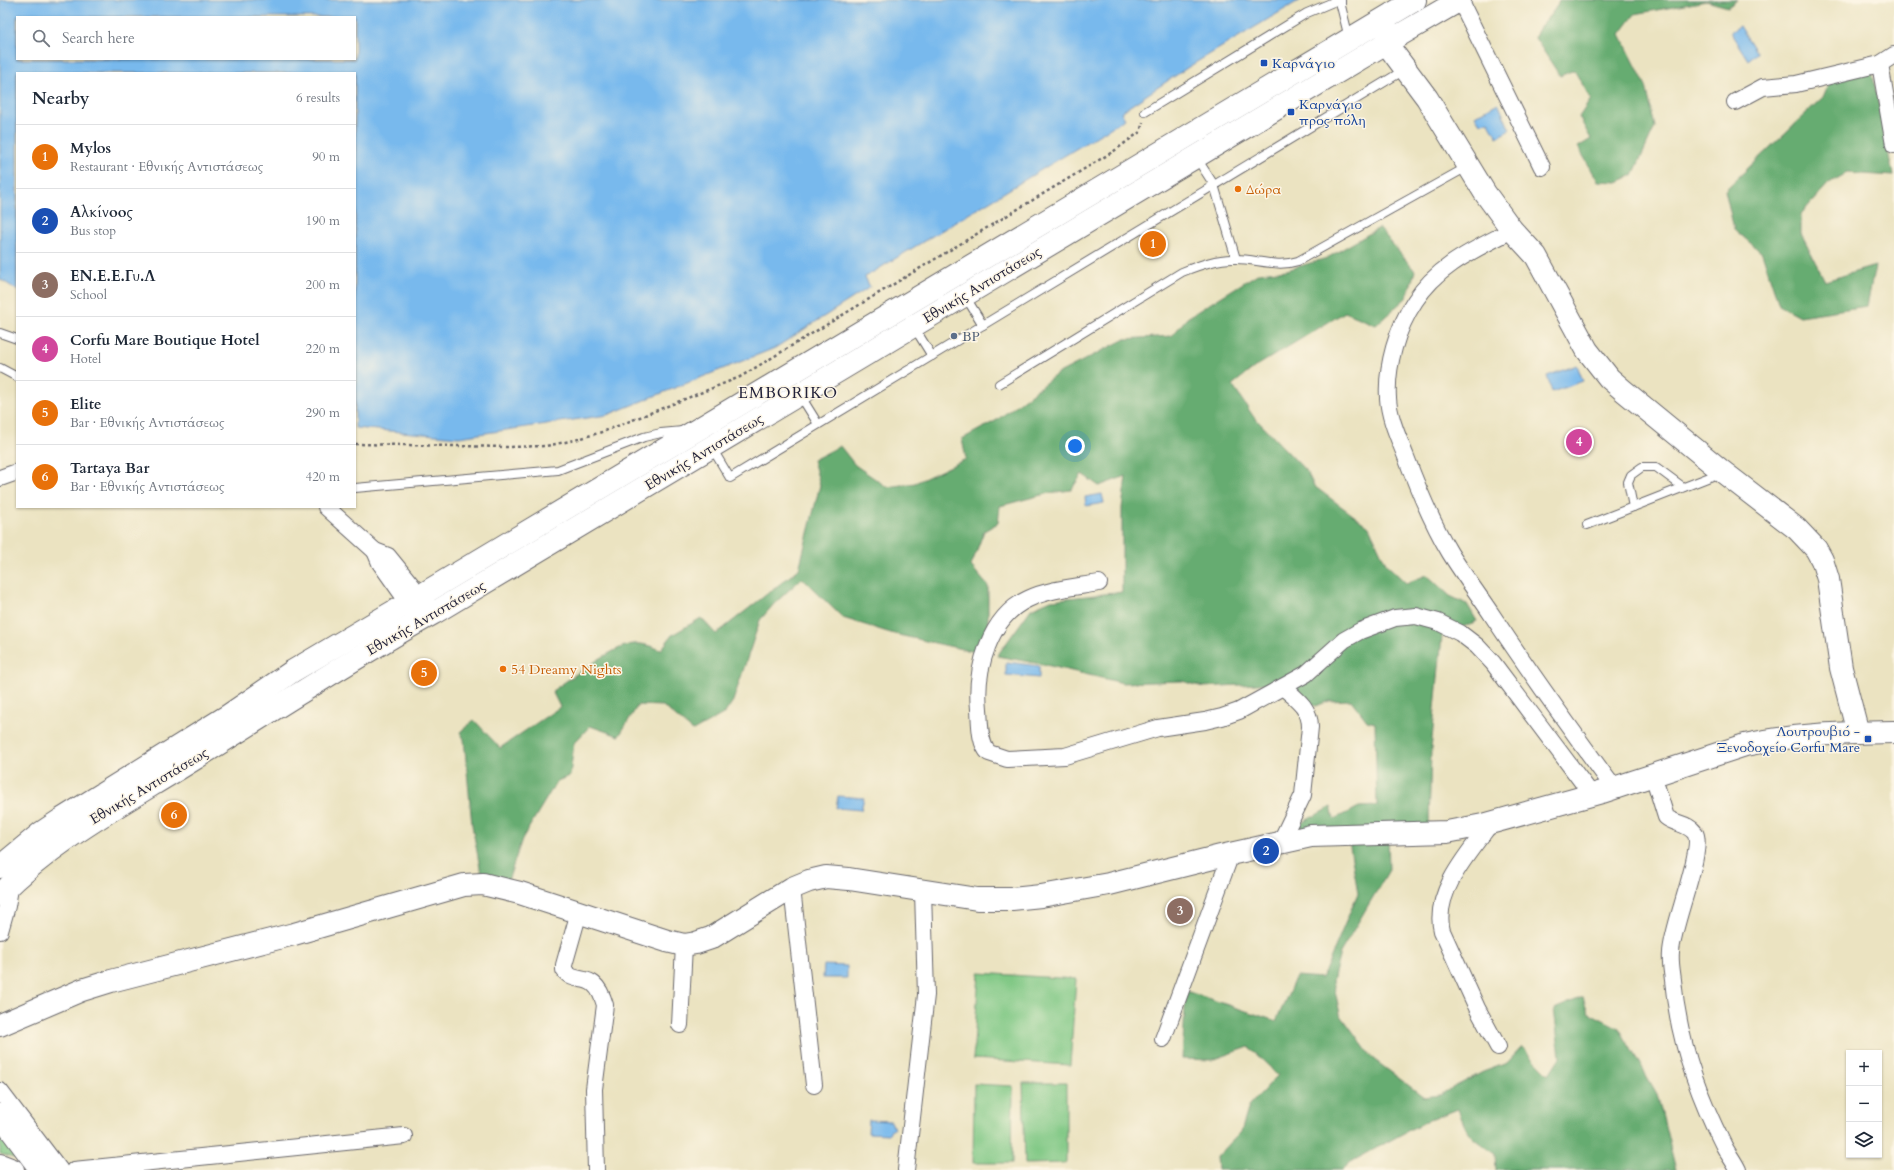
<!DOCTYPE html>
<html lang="en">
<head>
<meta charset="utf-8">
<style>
	body { margin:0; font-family:Cardo,serif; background:#f2f2f3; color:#1f2937 }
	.controls { position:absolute; right:12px; bottom:12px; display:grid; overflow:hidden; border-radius:0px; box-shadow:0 1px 3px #0004 }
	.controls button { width:36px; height:36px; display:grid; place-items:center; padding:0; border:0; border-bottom:1px solid #e0e1e3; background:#fff; color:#1f2937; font:20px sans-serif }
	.you { position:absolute; left:1075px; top:446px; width:14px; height:14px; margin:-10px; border:3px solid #fff; border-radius:50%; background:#1a73e8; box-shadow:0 0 0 6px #1a73e833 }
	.badge { display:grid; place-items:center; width:26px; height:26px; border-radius:50%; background:#d1495b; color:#fff; font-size:13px; font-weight:700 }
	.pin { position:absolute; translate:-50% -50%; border:2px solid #fff; box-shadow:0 1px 4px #0006 }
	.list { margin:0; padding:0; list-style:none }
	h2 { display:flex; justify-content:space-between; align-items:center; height:52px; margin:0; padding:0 16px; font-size:17px }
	h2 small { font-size:13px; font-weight:400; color:#747a83 }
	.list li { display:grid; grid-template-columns:26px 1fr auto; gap:12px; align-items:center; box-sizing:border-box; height:64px; padding:0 16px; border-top:1px solid #e0e1e3 }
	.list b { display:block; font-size:15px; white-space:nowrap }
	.list p { margin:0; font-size:13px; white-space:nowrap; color:#747a83 }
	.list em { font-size:13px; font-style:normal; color:#747a83 }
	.icon { flex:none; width:22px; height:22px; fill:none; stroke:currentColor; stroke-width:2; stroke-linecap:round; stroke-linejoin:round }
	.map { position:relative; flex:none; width:1894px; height:1170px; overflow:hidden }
	.search { position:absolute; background:#fff; box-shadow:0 1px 3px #0004; left:16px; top:16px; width:340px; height:44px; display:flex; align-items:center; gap:10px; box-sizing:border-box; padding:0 14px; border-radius:0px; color:#747a83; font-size:15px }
	.panel { position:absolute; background:#fff; box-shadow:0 1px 3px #0004; left:16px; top:72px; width:340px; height:436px; border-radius:0px }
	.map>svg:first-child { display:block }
	.green { fill:#7ec783; stroke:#50745f }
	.forest { fill:#66ac71; stroke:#446756 }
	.water { fill:#78b9ed; stroke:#4d6e94; fill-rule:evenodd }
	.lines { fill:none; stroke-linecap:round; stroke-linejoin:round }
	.lane-casing { stroke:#68666a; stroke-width:10 }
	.street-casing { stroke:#68666a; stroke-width:18 }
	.secondary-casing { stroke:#68666a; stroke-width:24 }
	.primary-casing { stroke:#68666a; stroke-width:24 }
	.path { stroke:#68666a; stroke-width:2.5; stroke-dasharray:3 3; stroke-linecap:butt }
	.lane { stroke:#fff; stroke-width:8 }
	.street { stroke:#fff; stroke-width:16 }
	.secondary { stroke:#fff; stroke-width:22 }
	.primary { stroke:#fff; stroke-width:22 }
	.transit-dot { fill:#1a4fb4; stroke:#fcf5e5; stroke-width:1.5 }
	.food-dot { fill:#e8710a; stroke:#fcf5e5; stroke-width:1.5 }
	.service-dot { fill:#5c6f8a; stroke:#fcf5e5; stroke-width:1.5 }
	.labels { text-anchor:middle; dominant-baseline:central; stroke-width:3; stroke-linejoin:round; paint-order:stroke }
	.transit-label { font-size:14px; fill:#164399; stroke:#fcf5e5; text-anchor:start }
	.food-label { font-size:14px; fill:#c56008; stroke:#fcf5e5; text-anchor:start }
	.street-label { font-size:14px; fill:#22223b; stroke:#fcf5e5 }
	.service-label { font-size:14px; fill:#4e5e75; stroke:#fcf5e5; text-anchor:start }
	.quarter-label { font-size:16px; letter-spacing:1px; fill:#22223b; stroke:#fcf5e5 }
</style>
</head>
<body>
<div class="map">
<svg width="1894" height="1170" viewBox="0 0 1894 1170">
	<rect width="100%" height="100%" fill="#fcf5e5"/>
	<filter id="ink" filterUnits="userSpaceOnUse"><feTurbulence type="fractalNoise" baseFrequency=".025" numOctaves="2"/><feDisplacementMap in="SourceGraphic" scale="8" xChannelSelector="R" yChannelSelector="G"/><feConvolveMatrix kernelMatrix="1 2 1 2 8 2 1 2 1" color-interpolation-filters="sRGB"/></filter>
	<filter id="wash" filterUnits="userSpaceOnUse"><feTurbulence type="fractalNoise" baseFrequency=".012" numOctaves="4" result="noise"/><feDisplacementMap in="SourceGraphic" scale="16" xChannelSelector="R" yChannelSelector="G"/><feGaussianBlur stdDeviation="0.9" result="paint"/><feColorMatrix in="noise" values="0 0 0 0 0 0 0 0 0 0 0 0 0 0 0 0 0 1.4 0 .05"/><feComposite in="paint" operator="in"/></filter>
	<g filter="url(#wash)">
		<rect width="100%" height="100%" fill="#ebe3c1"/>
		<g class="green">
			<path d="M 979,973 L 1076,979 L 1070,1065 L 973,1059 Z"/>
			<path d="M 1023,1083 L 1066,1083 L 1066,1163 L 1025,1164 Z"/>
			<path d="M 974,1084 L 1013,1086 L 1012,1163 L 973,1163 Z"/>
			<path d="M 2,1137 L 5,1138 L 21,1160 L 0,1154 L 0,1140 Z"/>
		</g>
		<g class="forest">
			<path d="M 1559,0 L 1737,0 L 1728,7 L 1706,1 L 1635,14 L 1620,34 L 1646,86 L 1655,127 L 1633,175 L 1617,182 L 1598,181 L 1578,147 L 1591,139 L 1579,117 L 1591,99 L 1574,70 L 1560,76 L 1535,38 C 1539,22 1555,15 1559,0 Z"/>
			<path d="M 1870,61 L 1893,176 L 1847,173 L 1829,183 L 1801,214 L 1801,234 L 1825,281 L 1875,266 L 1867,306 L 1799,316 L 1779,305 L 1762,253 L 1734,229 L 1725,190 L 1823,97 L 1834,71 Z"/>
			<path d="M 1379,228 L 1415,271 L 1407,297 L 1376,325 L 1345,312 L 1255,367 L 1232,385 L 1253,416 L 1307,472 L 1314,486 L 1369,527 L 1386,564 L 1406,583 L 1427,575 L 1450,596 L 1467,604 L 1477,621 L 1442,636 L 1431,750 L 1429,827 L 1388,828 L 1389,870 L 1340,953 L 1333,981 L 1340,1014 L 1372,1058 L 1424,1097 L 1439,1095 L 1483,1072 L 1507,1063 L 1522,1047 L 1549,1074 L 1560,1057 L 1554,1009 L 1583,997 L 1588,1012 L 1619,1028 L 1657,1094 L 1676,1170 L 1496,1170 L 1495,1153 C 1470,1137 1468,1137 1458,1109 L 1424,1122 L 1351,1162 L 1342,1170 L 1218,1170 L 1217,1157 L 1241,1132 L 1249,1106 L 1278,1075 L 1249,1047 L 1212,1060 L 1182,1059 L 1186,991 L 1276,1021 L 1296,976 L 1322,978 L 1358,893 L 1347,830 L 1289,835 L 1293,824 L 1301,823 L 1331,807 L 1334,819 L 1359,807 L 1377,806 L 1375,723 L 1367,721 L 1351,700 L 1329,701 L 1316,706 L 1287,698 L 1276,683 L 1203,687 L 1182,681 L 1123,683 L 1046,665 L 997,656 L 1031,609 L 1051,600 L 1122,592 L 1122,508 L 1126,476 L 1099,486 L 1082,474 L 1071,490 L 1049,493 L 1000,506 L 998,523 L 984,531 L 971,566 L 988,586 L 988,626 L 980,653 L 894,634 L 843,618 L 802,578 L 774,604 L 760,620 L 733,701 L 725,713 L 693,731 L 663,706 L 638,705 L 619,736 L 590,726 L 574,743 L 570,776 L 557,781 L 522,839 L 508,881 L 483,884 L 472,825 L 464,739 L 460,732 L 474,720 L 500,748 L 560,707 L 552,691 C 570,679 614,645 634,644 C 644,643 653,647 661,650 L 672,635 L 701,618 L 716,634 L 799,569 L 820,485 L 813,460 L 840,446 L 855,465 L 887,487 L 915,483 L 966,459 L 962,439 L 997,420 L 1057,374 L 1125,339 L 1172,336 L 1187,318 L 1259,273 L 1287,270 L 1327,258 Z"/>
		</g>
		<g class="water">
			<path d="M 0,0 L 1300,0 L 1190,66 L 1121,112 L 1125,119 L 865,277 L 870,287 L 775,348 L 607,415 L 459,437 L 355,428 L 355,73 L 17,73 L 17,290 L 0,279 ZM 17,17 L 355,17 L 355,59 L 17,59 Z"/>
			<path d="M 1740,26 L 1757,53 L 1748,60 L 1730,32 Z"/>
			<path d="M 1498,103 L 1510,130 L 1497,137 L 1488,121 L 1480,124 L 1475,116 Z"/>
			<path d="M 1577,365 L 1583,381 L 1552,392 L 1547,376 Z"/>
			<path d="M 1102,494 L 1104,503 L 1086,506 L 1085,497 Z"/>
			<path d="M 1006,662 L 1039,666 L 1039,678 L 1006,675 Z"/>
			<path d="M 838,796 L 864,798 L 861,810 L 836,808 Z"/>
			<path d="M 824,965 L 847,966 L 847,978 L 823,978 Z"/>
			<path d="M 869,1120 L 891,1121 L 894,1129 L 890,1131 L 889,1134 L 868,1133 Z"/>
		</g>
	</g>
	<g filter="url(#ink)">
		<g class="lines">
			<g class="lane-casing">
				<g id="lane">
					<path d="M 1341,0 L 1341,6 L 1349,38"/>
					<path d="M 1145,112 L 1307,13 L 1338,0"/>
					<path d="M 1196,157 L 1214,185 L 1236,259"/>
					<path d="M 965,296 L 983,325"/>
					<path d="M 914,327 L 932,356"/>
					<path d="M 0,333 L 17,339"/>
					<path d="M 0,368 L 17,377"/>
					<path d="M 999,384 L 1182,272 C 1199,265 1218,258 1236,259 C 1257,259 1277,268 1298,261 L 1467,167"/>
					<path d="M 800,395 L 818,424"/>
					<path d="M 712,448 L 730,478 L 1406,69"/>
					<path d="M 355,488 L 558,470 L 644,437 L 661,433 L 683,431"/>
					<path d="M 1633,507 L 1628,482 L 1631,475 L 1642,467 L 1656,467 L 1683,487"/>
					<path d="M 1587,525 L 1720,473"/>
				</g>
			</g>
			<g class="street-casing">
				<g id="street">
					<path d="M 1460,0 L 1542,167"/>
					<path d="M 1880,64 L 1894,145"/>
					<path d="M 1735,102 L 1763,87 L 1796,84 L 1880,64 L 1894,55"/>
					<path d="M 1512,230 C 1476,249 1438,265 1415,301 C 1397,328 1386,366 1388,398 C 1389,418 1399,439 1406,457 C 1418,489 1432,523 1450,553 C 1463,574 1478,594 1492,615 C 1531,674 1572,731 1614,788"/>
					<path d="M 0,478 L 17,472"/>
					<path d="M 326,507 L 375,551 L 388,556 L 427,604"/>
					<path d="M 375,551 L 380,563 L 414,611"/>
					<path d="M 1099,583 C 1076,587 1049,589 1028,599 C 989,617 975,670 979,709 C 980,722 979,744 989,753 L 1007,759 L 1065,756 L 1158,728 L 1205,721 L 1222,717 L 1239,711 L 1306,674 L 1344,640 L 1360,631 L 1395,618 L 1416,616 L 1438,622 L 1460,633 L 1477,646 L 1493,663 L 1592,795"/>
					<path d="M 1653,775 L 1666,817 C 1674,824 1688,823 1695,833 C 1705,849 1671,928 1671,953 C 1670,962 1672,971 1673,980 C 1678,1037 1697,1093 1723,1144 C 1727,1153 1734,1161 1738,1170"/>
					<path d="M 1492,822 C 1470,851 1432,893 1442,931 L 1477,1008 L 1498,1047"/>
					<path d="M 1280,843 L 1303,795 L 1310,727 C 1310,708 1297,699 1283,687"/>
					<path d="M 792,888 L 814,1085"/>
					<path d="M 579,912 L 564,965 L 564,970 C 577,988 594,967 605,1005 L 594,1089 L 596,1170"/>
					<path d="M 0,931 L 7,906 L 11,883"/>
					<path d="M 680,1025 L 684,945"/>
					<path d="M 1163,1039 L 1231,854"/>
					<path d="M 0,1091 L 60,1170"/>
					<path d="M 74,1170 L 404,1136"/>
					<path d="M 906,1170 L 926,995 L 923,891"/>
				</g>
			</g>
			<g class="secondary-casing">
				<g id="secondary">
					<path d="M 1387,29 L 1386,43 L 1427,98 L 1485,193 L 1512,230 L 1536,256 L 1587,350 L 1609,378 L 1624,391 L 1723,472 L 1797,529 L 1816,549 L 1822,560 L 1828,579 L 1841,668 L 1858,733"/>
					<path d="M 0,867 L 41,833 L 62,819 L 229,715 L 293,671 L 408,603 L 1415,0"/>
					<path d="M 0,895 C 57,837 128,801 196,758 C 275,709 353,658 434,613 L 1386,43 L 1460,0"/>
					<path d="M 0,1025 L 82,990 L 111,981 L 294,934 L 464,885 L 483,884 L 520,893 L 667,941 L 684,945 L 696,943 L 711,938 L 792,888 L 809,881 L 826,877 L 849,879 L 977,899 L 1012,899 L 1041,896 L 1109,884 L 1221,856 L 1311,836 L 1447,832 L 1483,825 L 1602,792 L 1745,745 C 1794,734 1844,733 1894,732"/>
					<path d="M 0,1115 L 41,1170"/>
				</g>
			</g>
			<g class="primary-casing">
				<path id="primary" d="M 0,1165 L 13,1170"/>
			</g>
			<path class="path" d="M 355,444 L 506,447 L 546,446 L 575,440 L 605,431 L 740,377 L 1114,151 L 1140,132 L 1143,122"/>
			<use href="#lane" class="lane"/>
			<use href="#street" class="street"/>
			<use href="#secondary" class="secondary"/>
			<use href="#primary" class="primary"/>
		</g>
	</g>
	<g class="transit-dot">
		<rect x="1260" y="59" width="8" height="8" rx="2"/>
		<rect x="1287" y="108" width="8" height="8" rx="2"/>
		<rect x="1864" y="735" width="8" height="8" rx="2"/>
	</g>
	<g class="food-dot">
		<circle cx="1238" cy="189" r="4"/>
		<circle cx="503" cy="669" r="4"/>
	</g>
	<circle class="service-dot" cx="954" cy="336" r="4"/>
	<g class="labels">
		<g class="transit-label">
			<text x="1272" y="63">Καρνάγιο</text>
			<text x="1299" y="104">Καρνάγιο<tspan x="1299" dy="16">προς πόλη</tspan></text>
			<text x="1860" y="731" text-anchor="end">Λουτρουβιό -<tspan x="1860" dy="16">Ξενοδοχείο Corfu Mare</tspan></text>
		</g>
		<g class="food-label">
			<text x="1246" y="189">Δώρα</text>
			<text x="511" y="669">54 Dreamy Nights</text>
		</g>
		<g class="street-label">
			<text transform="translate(982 285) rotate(-31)">Εθνικής Αντιστάσεως</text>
			<text transform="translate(704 452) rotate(-31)">Εθνικής Αντιστάσεως</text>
			<text transform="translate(426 618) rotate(-30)">Εθνικής Αντιστάσεως</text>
			<text transform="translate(149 786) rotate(-31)">Εθνικής Αντιστάσεως</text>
		</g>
		<g class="service-label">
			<text x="962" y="336">BP</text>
		</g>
		<g class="quarter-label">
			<text x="788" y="393">EMBORIKO</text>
		</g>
	</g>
</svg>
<div class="controls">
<button>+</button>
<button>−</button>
<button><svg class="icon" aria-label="layers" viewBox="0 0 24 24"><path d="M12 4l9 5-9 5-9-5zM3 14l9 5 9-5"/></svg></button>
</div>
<div class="you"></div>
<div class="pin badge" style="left:1153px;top:244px;background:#e8710a">1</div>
<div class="pin badge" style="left:1266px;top:851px;background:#1a4fb4">2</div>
<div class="pin badge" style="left:1180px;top:911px;background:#8d6e63">3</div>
<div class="pin badge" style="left:1579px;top:442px;background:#d1479c">4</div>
<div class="pin badge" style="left:424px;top:673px;background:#e8710a">5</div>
<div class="pin badge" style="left:174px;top:815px;background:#e8710a">6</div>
<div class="search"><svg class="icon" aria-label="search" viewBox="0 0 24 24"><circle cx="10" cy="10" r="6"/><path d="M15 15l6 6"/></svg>Search here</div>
<section class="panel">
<h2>Nearby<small>6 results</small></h2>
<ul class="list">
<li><span class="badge" style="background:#e8710a">1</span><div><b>Mylos</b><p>Restaurant · Εθνικής Αντιστάσεως</p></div><em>90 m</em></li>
<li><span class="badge" style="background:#1a4fb4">2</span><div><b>Αλκίνοος</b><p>Bus stop</p></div><em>190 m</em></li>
<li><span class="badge" style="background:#8d6e63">3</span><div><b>ΕΝ.Ε.Ε.Γυ.Λ</b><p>School</p></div><em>200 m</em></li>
<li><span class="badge" style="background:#d1479c">4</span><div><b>Corfu Mare Boutique Hotel</b><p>Hotel</p></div><em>220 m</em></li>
<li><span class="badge" style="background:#e8710a">5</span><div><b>Elite</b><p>Bar · Εθνικής Αντιστάσεως</p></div><em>290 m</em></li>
<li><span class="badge" style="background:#e8710a">6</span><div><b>Tartaya Bar</b><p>Bar · Εθνικής Αντιστάσεως</p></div><em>420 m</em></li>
</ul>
</section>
</div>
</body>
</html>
